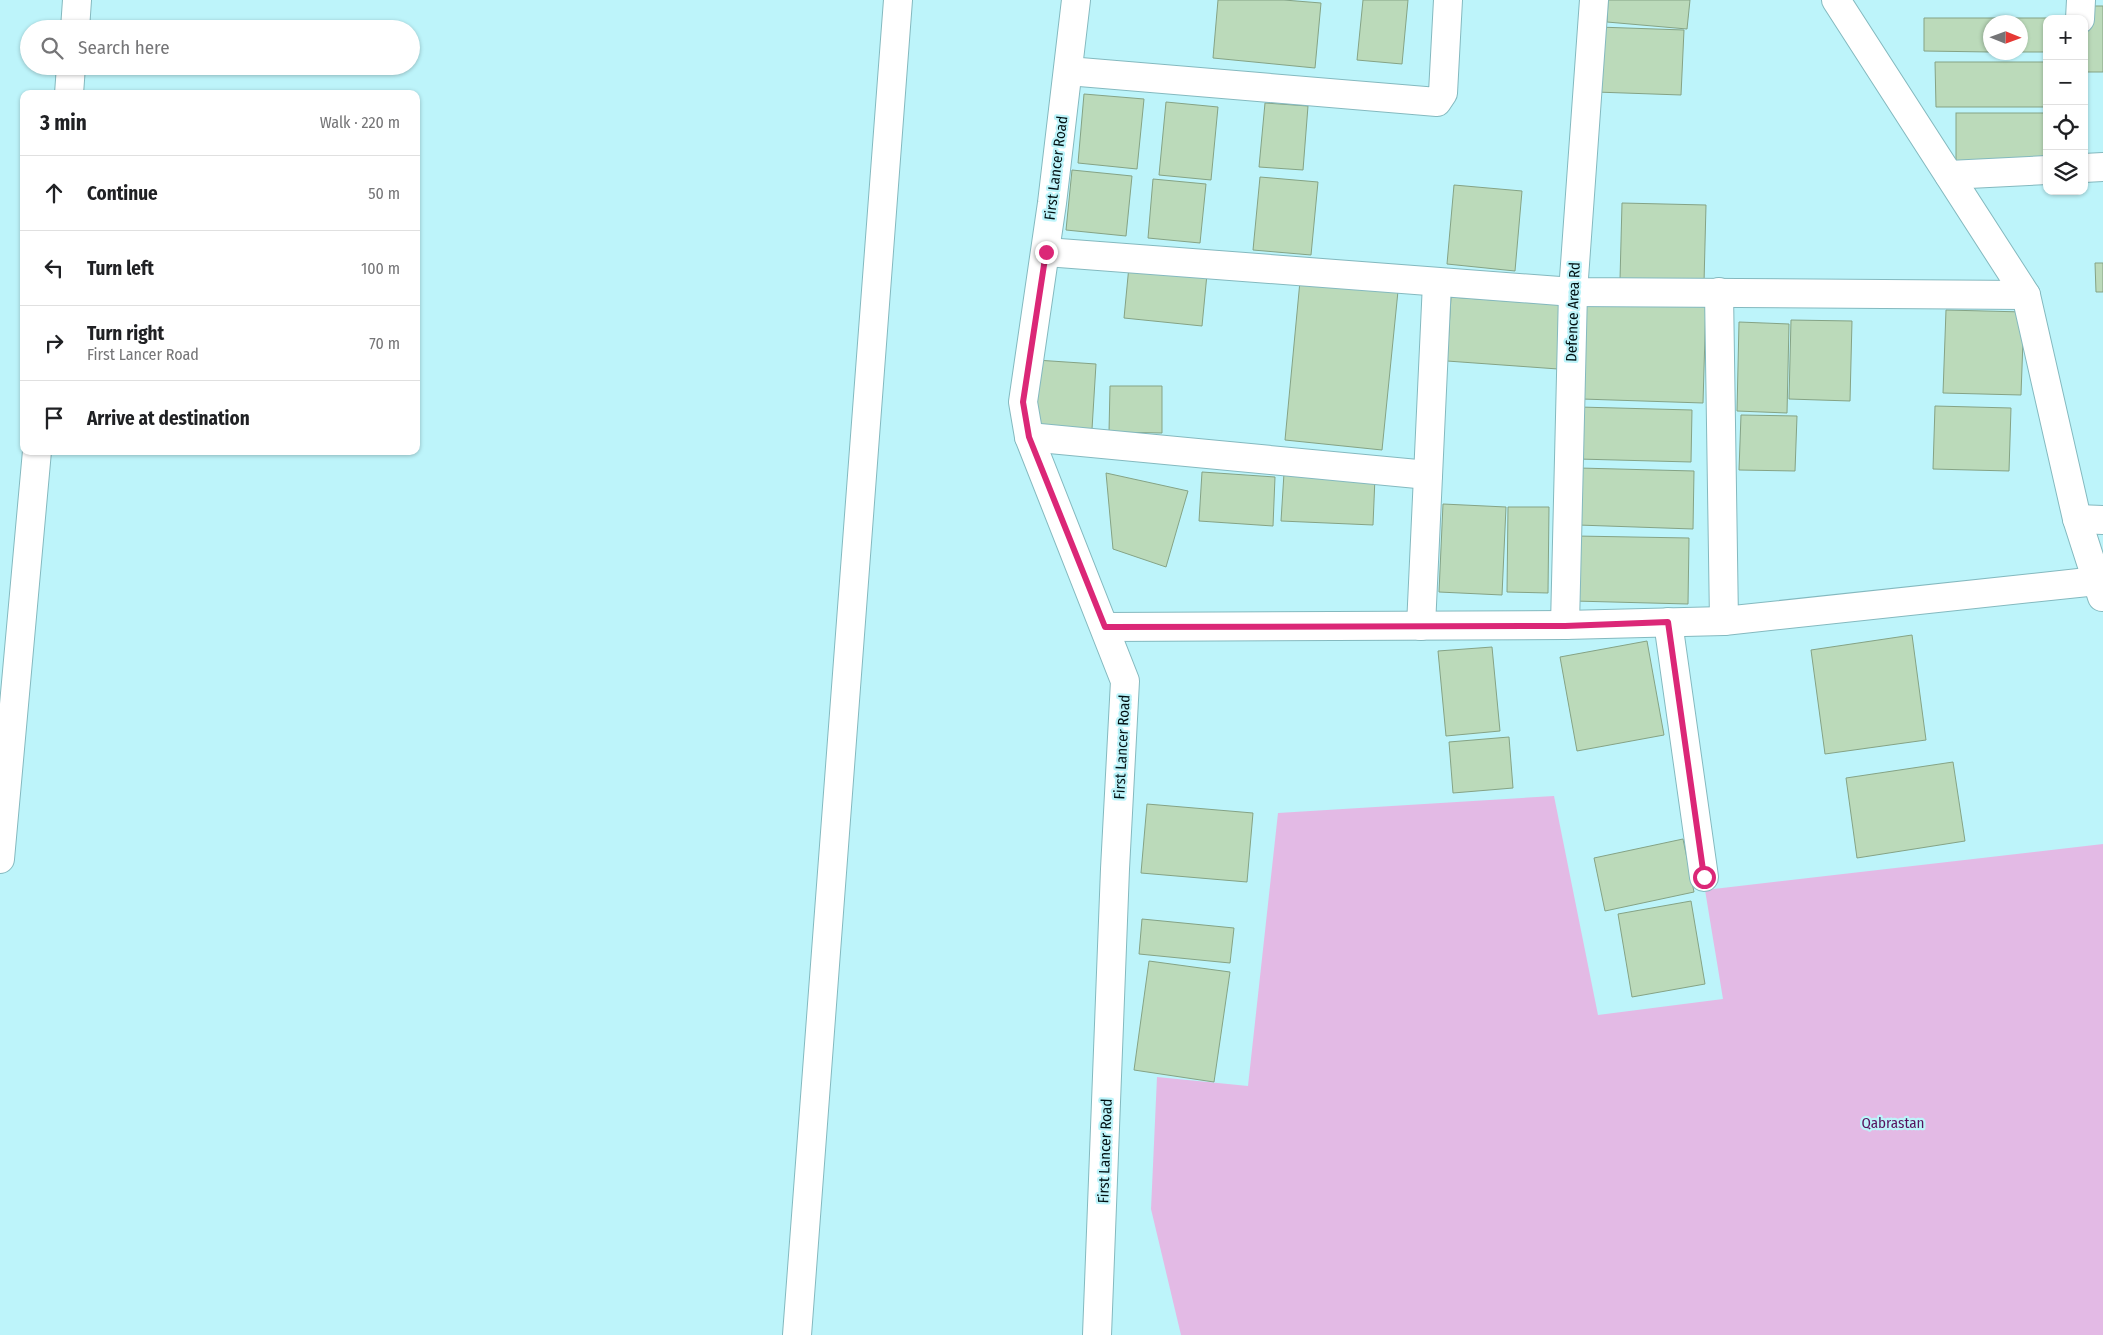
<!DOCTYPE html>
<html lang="en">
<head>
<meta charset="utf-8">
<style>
	body { margin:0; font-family:"Fira Sans Condensed",sans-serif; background:#f6f6f6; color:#202124 }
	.controls { position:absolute; right:15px; top:15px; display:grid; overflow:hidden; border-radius:10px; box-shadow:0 1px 4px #0004 }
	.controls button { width:45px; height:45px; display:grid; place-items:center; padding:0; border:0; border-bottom:1px solid #e0e0e0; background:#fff; color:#202124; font:25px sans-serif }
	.compass { position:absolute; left:1983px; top:15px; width:45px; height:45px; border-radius:50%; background:#fff; box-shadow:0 1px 4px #0004; rotate:91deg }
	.stop { position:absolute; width:15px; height:15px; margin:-11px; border:4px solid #db2777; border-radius:50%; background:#fff }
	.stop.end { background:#db2777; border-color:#fff; box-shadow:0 1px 5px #0008 }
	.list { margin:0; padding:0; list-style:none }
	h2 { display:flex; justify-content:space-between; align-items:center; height:65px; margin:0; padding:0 20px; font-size:21px }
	h2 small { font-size:16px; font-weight:400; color:#757577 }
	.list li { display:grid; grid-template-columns:32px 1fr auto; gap:15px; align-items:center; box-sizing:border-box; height:75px; padding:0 20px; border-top:1px solid #e0e0e0 }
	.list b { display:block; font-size:19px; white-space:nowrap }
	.list p { margin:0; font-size:16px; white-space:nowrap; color:#757577 }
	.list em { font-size:16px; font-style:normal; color:#757577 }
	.icon { flex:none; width:28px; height:28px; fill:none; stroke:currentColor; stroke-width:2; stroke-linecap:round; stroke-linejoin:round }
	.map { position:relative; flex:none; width:2103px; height:1335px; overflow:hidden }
	.search { position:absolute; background:#fff; box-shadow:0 1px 4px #0004; left:20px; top:20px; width:400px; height:55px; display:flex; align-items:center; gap:12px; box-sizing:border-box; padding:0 18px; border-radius:28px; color:#757577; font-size:19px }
	.panel { position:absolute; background:#fff; box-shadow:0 1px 4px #0004; left:20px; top:90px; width:400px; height:365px; border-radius:10px }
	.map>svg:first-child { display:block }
	.green { fill:#e3bae5 }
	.building { fill:#bbdaba; stroke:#85a385 }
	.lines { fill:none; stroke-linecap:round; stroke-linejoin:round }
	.minor-casing { stroke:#84b9bf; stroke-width:30 }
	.minor { stroke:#fff; stroke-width:28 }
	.route { stroke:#db2777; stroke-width:6 }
	.labels { text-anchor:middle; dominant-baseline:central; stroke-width:4.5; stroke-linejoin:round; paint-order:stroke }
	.street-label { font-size:15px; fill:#001012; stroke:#bdf4fa }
	.park-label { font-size:15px; fill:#58125e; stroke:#bdf4fa }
</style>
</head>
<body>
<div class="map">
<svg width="2103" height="1335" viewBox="0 0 2103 1335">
	<rect width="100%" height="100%" fill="#bdf4fa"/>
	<path class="green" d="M 1554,796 L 1598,1015 L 1723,999 L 1705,890 L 2103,844 L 2103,1335 L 1181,1335 L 1151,1209 L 1157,1077 L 1248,1086 L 1278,813 Z"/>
	<g class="building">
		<path d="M 1218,0 L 1284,0 L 1321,3 L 1315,68 L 1213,58 Z"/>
		<path d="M 1363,0 L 1408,0 L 1402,64 L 1357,60 Z"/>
		<path d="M 1608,0 L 1690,0 L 1687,29 L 1607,22 Z"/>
		<path d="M 2082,6 L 2103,6 L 2103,72 L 2084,72 Z"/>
		<path d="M 1924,18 L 2078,18 L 2078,19 L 2047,19 L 2047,52 L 2020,52 L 2020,22 L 1990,22 L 1990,52 L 1924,51 Z"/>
		<path d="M 1598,27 L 1684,30 L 1681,95 L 1596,92 Z"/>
		<path d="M 1935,62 L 2047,62 L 2047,107 L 1936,107 Z"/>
		<path d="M 1084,94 L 1144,99 L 1137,169 L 1078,163 Z"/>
		<path d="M 1166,102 L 1218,107 L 1211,180 L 1159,175 Z"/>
		<path d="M 1265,103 L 1308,106 L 1303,170 L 1259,167 Z"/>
		<rect x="1956" y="113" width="91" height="48"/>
		<path d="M 1072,170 L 1132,176 L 1126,236 L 1066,230 Z"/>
		<path d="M 1260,177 L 1318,182 L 1311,255 L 1253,250 Z"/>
		<path d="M 1153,179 L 1206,184 L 1200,243 L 1148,238 Z"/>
		<path d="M 1454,185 L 1522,191 L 1515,271 L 1447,264 Z"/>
		<path d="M 1622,203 L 1706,205 L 1704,283 L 1620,280 Z"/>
		<path d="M 2095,263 L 2103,263 L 2103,292 L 2096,292 Z"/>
		<path d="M 1129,266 L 1207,274 L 1202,326 L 1124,318 Z"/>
		<path d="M 1300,281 L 1398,291 L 1382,450 L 1285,440 Z"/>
		<path d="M 1451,297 L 1563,305 L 1558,369 L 1447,361 Z"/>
		<path d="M 1585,298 L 1706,301 L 1703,403 L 1582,399 Z"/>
		<path d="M 1946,310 L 2024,312 L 2021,395 L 1943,393 Z"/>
		<path d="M 1791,320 L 1852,321 L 1850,401 L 1789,399 Z"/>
		<path d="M 1739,322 L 1789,324 L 1787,413 L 1737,411 Z"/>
		<path d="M 1036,360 L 1096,364 L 1092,429 L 1032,425 Z"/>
		<path d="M 1110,386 L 1162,386 L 1162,433 L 1109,432 Z"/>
		<path d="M 1935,406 L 2011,408 L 2009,471 L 1933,469 Z"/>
		<path d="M 1579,407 L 1692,410 L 1691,462 L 1578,459 Z"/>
		<path d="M 1741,415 L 1797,416 L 1795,471 L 1739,470 Z"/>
		<path d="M 1579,468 L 1694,471 L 1693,529 L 1578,525 Z"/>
		<path d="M 1202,472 L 1275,477 L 1273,526 L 1199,521 Z"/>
		<path d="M 1106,473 L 1188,491 L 1166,567 L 1113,549 Z"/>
		<path d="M 1284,473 L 1375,477 L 1373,525 L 1281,521 Z"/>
		<path d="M 1443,504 L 1506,507 L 1502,595 L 1439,592 Z"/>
		<path d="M 1508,507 L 1549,507 L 1548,593 L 1507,592 Z"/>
		<path d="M 1576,536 L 1689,538 L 1688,604 L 1574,601 Z"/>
		<path d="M 1912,635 L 1926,740 L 1825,754 L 1811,650 Z"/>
		<path d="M 1647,641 L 1664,735 L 1577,751 L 1560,657 Z"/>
		<path d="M 1492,647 L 1500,731 L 1446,736 L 1438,651 Z"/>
		<path d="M 1509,737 L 1513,788 L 1453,793 L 1449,742 Z"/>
		<path d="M 1953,762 L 1965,841 L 1857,858 L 1846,778 Z"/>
		<path d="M 1147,804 L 1253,813 L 1247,882 L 1141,873 Z"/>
		<path d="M 1683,839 L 1694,892 L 1605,911 L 1594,858 Z"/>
		<path d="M 1691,901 L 1705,984 L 1632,997 L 1618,914 Z"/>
		<path d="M 1142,919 L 1234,928 L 1230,963 L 1139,954 Z"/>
		<path d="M 1149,961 L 1230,972 L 1214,1082 L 1134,1070 Z"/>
	</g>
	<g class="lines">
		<g class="minor-casing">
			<g id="minor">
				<path d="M 1076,0 L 1052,203 L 1023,402 L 1029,437 L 1125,681 L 1115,869 L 1097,1335"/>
				<path d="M 1836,0 L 2026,295 L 2077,519 L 2102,597"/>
				<path d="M 2080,19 L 2081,0"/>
				<path d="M 75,29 L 77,0"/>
				<path d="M 1068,71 L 1437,102 L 1443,93 L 1448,0"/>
				<path d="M 69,94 L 71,66"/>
				<path d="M 2084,168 L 2103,167"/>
				<path d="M 1949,175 L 2047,170"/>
				<path d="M 1046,252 L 1573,292 L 2026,295"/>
				<path d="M 1719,292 L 1724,621"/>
				<path d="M 1029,437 L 1428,475"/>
				<path d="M 2077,519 L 2103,520"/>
				<path d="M 1668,622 L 1704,877"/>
				<path d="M 1565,625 L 1573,292 L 1594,0"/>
				<path d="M 1421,626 L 1437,283"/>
				<path d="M 1105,627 L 1565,625 L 1724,621 L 2097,581"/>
				<path d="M 0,859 L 37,451"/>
				<path d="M 797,1335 L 898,0"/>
			</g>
		</g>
		<use href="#minor" class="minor"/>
	</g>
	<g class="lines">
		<path class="route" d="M 1046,252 L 1023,402 L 1029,437 L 1105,627 L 1565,626 L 1668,622 L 1704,877"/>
	</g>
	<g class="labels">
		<g class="street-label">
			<text transform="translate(1056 168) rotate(-83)">First Lancer Road</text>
			<text transform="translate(1573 312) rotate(-88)">Defence Area Rd</text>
			<text transform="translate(1122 747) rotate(-87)">First Lancer Road</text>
			<text transform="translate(1105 1151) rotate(-88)">First Lancer Road</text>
		</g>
		<g class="park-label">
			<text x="1893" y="1123">Qabrastan</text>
		</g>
	</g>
</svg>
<div class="controls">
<button>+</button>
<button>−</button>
<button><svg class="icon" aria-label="locate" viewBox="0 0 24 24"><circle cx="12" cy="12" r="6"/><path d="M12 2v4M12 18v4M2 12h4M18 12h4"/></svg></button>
<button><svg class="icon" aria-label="layers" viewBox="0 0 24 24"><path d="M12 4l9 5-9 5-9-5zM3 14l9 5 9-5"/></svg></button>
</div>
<svg class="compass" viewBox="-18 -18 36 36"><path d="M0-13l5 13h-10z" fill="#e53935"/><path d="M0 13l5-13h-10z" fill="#757577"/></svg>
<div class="stop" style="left:1704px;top:877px"></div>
<div class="stop end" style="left:1046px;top:252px"></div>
<div class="search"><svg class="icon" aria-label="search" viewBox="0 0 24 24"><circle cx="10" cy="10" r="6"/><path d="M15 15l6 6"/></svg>Search here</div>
<section class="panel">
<h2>3 min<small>Walk · 220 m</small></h2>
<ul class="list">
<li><svg class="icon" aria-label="ahead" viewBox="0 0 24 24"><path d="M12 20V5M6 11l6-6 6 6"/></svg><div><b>Continue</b></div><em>50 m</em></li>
<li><svg class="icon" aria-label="left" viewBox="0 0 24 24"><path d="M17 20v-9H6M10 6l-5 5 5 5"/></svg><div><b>Turn left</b></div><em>100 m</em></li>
<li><svg class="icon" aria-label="right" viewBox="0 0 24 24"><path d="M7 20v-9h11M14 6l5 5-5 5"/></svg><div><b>Turn right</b><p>First Lancer Road</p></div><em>70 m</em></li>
<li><svg class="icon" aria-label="arrive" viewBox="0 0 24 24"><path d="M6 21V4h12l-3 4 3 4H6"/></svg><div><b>Arrive at destination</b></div></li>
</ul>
</section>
</div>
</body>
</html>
